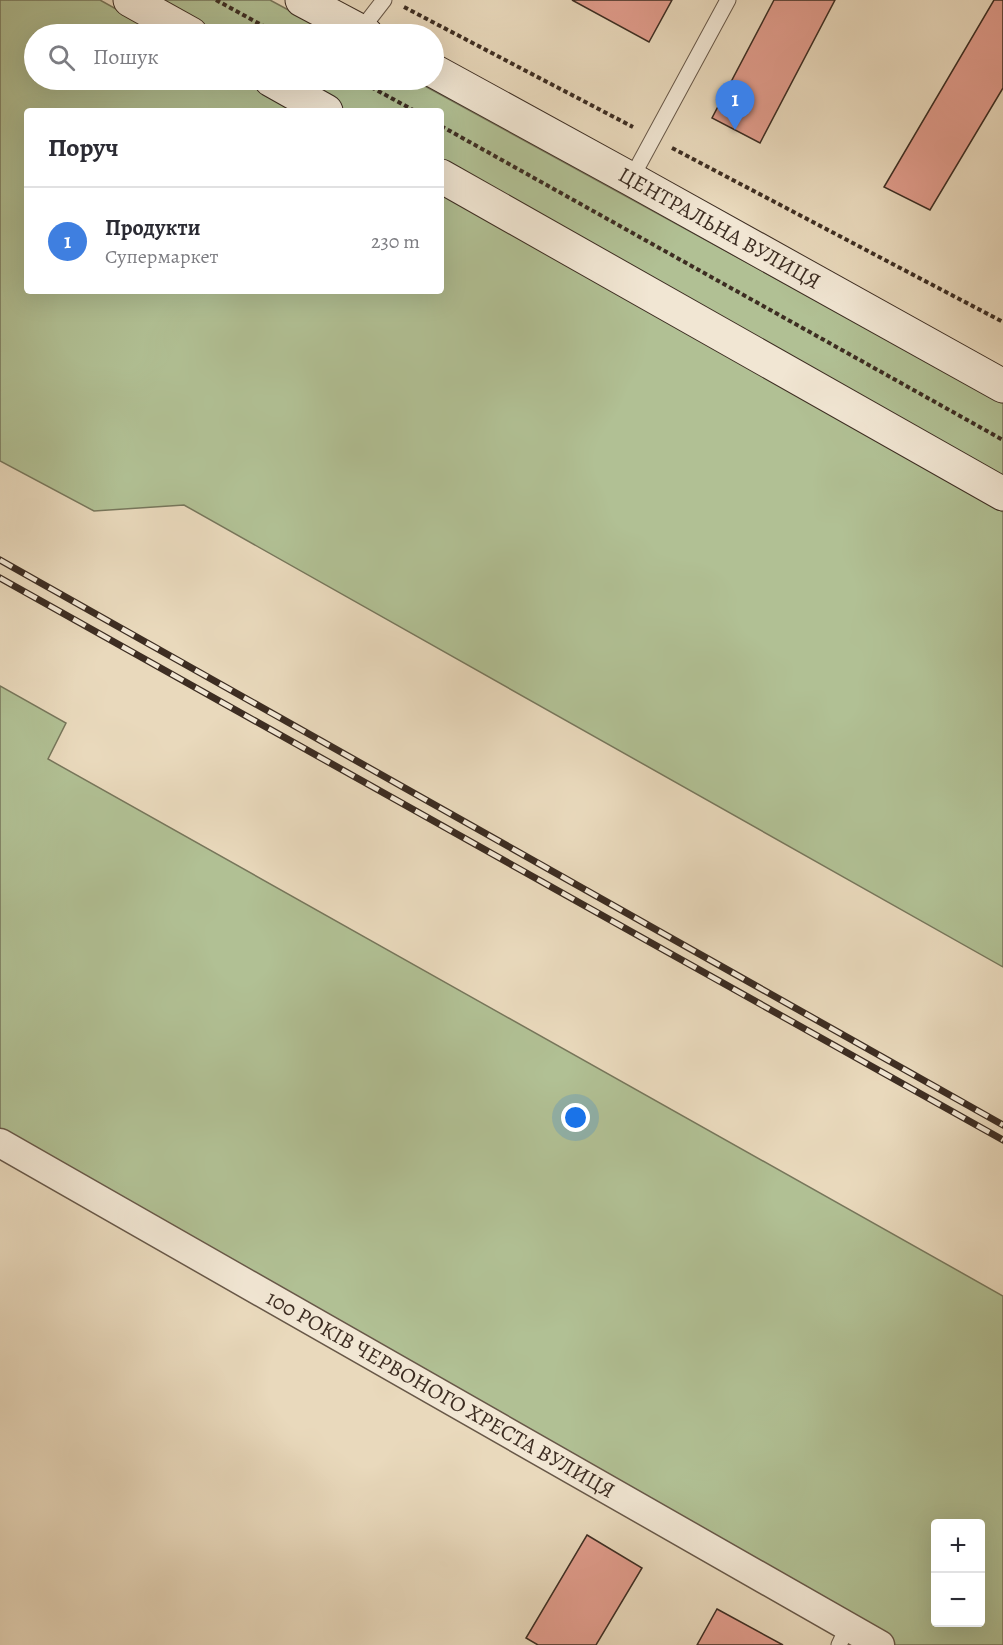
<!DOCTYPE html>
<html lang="uk">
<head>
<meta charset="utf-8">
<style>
	body { margin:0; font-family:Alegreya,serif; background:#f7f7f7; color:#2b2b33 }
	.controls { position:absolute; right:18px; bottom:18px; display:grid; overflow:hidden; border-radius:6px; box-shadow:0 6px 24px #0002 }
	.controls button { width:54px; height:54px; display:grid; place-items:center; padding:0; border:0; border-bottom:2px solid #e1e1e2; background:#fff; color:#2b2b33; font:30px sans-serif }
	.you { position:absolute; left:576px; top:1118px; width:21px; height:21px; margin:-15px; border:4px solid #fff; border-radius:50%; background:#1a73e8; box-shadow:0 0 0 9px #1a73e833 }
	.badge { display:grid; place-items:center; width:39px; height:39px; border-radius:50%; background:#2563eb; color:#fff; font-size:20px; font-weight:700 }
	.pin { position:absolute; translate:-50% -50px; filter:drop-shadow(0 2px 3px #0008) }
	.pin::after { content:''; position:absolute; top:32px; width:21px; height:18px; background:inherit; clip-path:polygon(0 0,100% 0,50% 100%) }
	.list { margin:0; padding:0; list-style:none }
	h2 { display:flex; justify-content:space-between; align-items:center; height:78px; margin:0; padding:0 24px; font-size:26px }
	h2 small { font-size:20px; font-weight:400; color:#7c7c81 }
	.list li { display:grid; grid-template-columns:39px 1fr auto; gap:18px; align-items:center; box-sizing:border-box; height:108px; padding:0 24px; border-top:2px solid #e1e1e2 }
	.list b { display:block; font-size:22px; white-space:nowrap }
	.list p { margin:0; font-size:20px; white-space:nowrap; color:#7c7c81 }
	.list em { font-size:20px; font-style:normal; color:#7c7c81 }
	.icon { flex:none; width:33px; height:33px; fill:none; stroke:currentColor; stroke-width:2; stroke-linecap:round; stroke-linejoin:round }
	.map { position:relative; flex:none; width:1003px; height:1645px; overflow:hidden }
	.search { position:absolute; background:#fff; box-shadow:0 6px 24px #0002; left:24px; top:24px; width:420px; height:66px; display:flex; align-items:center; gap:15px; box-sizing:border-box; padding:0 21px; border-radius:33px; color:#7c7c81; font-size:22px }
	.panel { position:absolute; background:#fff; box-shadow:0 6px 24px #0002; left:24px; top:108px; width:420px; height:186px; border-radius:6px }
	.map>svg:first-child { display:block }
	.green { fill:#b1c094; stroke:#77765b; stroke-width:1.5; fill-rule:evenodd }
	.building { fill:#e19c8c; stroke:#3d2d22; stroke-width:1.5 }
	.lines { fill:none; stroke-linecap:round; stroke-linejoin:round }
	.service-casing { stroke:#685848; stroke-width:17 }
	.minor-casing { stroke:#685848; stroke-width:31 }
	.secondary-casing { stroke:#3d2d22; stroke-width:35 }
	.path { stroke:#3d2d22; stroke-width:4; stroke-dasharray:4.5 3; stroke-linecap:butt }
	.service { stroke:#f1e6d3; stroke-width:15 }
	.minor { stroke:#f1e6d3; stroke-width:28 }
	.secondary { stroke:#f1e6d3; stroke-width:33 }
	.rail-casing { stroke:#3d2d22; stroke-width:7 }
	.rail { stroke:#f1e6d3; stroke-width:4.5; stroke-dasharray:14; stroke-linecap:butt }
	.labels { text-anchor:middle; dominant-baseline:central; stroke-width:6; stroke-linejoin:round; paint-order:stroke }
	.street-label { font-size:22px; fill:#3d2d22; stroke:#f1e6d3 }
</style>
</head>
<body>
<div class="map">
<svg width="1003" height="1645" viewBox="0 0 1003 1645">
	<rect width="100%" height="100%" fill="#e9d9bc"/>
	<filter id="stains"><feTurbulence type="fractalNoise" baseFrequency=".00333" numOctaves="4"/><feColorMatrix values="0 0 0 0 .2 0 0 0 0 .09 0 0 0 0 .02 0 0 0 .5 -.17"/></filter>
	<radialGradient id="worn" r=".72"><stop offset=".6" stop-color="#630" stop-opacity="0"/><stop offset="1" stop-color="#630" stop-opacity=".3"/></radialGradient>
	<g class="green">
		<path d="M 0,0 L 100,0 L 161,34 L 34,34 L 34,80 L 240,80 L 296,111 L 27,111 L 27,291 L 441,291 L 441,193 L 1003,512 L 1003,967 L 184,505 L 94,511 L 0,461 Z"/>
		<path d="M 146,0 L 270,0 L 333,34 L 208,34 Z"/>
		<path d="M 289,80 L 414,80 L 1003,403 L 1003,477 L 441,164 L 441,111 L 346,111 Z"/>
		<path d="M 0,686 L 66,723 L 48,759 L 1003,1296 L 1003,1645 L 880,1645 L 0,1143 ZM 936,1524 L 980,1524 L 980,1622 L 936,1622 Z"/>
	</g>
	<g class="building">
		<path d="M 572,0 L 672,0 L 649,42 Z"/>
		<path d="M 774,0 L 835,0 L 760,143 L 712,118 Z"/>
		<path d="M 994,0 L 1003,0 L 1003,88 L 930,210 L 884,187 Z"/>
		<path d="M 587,1535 L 642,1568 L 596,1645 L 538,1645 L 526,1638 Z"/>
		<path d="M 717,1609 L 783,1645 L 697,1645 Z"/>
	</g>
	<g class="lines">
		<g class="service-casing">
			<g id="service">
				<path d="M 360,31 L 384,0"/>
				<path d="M 631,179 L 728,0"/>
				<path d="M 839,1645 L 848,1626"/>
			</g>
		</g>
		<g class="minor-casing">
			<g id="minor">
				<path id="s1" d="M 0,1143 L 880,1645"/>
			</g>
		</g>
		<g class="secondary-casing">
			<g id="secondary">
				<path d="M 130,0 L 191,34"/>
				<path d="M 302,0 L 366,34"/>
				<path id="s2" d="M 434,71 L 631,179 L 1003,386"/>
				<path d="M 271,80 L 326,111"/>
				<path d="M 441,176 L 1003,494"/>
			</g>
		</g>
		<g class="path">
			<path d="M 216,0 L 278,34"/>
			<path d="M 404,7 L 633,127"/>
			<path d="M 358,80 L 415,111"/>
			<path d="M 441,126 L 1003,440"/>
			<path d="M 672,148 L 1003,322"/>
		</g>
		<use href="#service" class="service"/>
		<use href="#minor" class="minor"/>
		<use href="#secondary" class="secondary"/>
		<g class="rail-casing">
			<g id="rail">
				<path d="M 0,560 L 1003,1125"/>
				<path d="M 0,578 L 1003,1140"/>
			</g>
		</g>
		<use href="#rail" class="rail"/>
	</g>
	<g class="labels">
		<g class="street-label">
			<text stroke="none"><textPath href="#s2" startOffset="326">ЦЕНТРАЛЬНА ВУЛИЦЯ</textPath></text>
			<text stroke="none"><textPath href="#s1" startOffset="507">100 РОКІВ ЧЕРВОНОГО ХРЕСТА ВУЛИЦЯ</textPath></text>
		</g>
	</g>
	<rect width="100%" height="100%" filter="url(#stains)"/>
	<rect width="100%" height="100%" fill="url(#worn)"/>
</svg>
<div class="controls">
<button>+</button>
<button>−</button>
</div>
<div class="you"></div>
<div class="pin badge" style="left:735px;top:130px;background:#3f7fe0">1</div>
<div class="search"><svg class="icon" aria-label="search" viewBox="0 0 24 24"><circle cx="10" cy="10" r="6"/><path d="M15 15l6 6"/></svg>Пошук</div>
<section class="panel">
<h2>Поруч<small></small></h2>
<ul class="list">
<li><span class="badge" style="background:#3f7fe0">1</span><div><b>Продукти</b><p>Супермаркет</p></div><em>230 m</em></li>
</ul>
</section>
</div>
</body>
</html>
